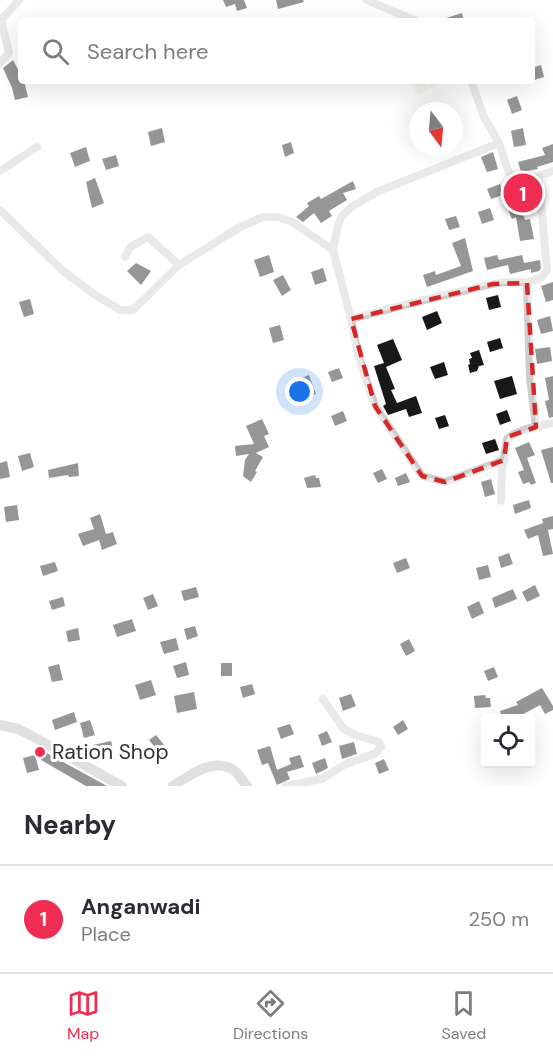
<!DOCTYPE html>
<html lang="en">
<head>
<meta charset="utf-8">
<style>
	body { margin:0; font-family:"DM Sans",sans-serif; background:#f7f7f7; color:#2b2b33 }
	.controls { position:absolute; right:18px; bottom:18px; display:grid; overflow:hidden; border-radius:6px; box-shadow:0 6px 24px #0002 }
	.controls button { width:54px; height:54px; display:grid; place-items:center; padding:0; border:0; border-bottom:2px solid #e1e1e2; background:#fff; color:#2b2b33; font:30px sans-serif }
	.compass { position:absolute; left:409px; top:102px; width:54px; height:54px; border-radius:50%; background:#fff; box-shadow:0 6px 24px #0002; rotate:164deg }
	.you { position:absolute; left:300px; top:392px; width:21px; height:21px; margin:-15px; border:4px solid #fff; border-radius:50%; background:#1a73e8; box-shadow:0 0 0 9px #1a73e833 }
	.badge { display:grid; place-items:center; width:39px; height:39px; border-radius:50%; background:#ef2d53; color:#fff; font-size:20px; font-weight:700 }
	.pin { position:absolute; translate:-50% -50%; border:3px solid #fff; box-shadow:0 2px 6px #0006 }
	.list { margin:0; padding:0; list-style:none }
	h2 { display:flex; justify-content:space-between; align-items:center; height:78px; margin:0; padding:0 24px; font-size:26px }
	h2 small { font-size:20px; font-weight:400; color:#7c7c81 }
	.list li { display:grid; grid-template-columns:39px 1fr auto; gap:18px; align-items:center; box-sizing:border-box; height:108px; padding:0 24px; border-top:2px solid #e1e1e2 }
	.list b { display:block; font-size:22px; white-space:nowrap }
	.list p { margin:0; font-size:20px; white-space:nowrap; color:#7c7c81 }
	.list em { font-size:20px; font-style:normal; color:#7c7c81 }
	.icon { flex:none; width:33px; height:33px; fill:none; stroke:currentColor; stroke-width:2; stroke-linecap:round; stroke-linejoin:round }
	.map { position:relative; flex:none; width:553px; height:786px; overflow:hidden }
	.search { position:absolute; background:#fff; box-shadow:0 6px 24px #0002; left:18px; right:18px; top:18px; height:66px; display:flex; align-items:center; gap:15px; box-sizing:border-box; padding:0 21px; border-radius:6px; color:#7c7c81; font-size:22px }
	.sheet { height:186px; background:#fff }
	nav { display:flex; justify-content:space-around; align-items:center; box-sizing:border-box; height:84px; border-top:2px solid #e1e1e2; background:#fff; font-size:16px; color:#7c7c81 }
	nav a { display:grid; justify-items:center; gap:3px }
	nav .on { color:#ef2d53 }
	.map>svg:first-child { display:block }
	.park { fill:url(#park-tufts) }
	.building { fill:#181818 }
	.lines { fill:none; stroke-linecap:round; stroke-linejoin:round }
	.minor { stroke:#cecece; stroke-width:8 }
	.secondary { stroke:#bbb; stroke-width:10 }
	.marked { fill:none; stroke:#d62828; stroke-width:4.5; stroke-dasharray:12 8; stroke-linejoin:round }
	.poi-dot { fill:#ef2d53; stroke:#fff; stroke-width:2 }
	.labels { text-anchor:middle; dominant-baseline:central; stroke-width:6; stroke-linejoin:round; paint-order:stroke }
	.poi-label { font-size:21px; fill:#313131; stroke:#fff; text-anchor:start }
</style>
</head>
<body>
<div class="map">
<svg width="553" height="786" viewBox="0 0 553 786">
	<defs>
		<pattern id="park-tufts" width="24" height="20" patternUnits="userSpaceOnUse" patternTransform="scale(1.5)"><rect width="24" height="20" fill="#e9efdf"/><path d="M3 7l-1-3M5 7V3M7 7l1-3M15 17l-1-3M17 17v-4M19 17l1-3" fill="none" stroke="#c8cdc0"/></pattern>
	</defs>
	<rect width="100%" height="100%" fill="#fff"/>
	<path class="park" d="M 410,81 L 444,81 L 418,95 Z"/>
	<g class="building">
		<path d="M 223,0 L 244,0 L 247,8 L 237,11 L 235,4 L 226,7 Z"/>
		<path d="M 276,0 L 303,0 L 304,2 L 278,9 Z"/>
		<path d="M 462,13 L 464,21 L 440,21 L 440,20 Z"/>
		<path d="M 13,60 L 21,75 L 21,81 L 24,81 L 28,97 L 15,100 L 12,88 L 3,68 Z"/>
		<path d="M 541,65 L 544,77 L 534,80 L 532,68 Z"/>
		<path d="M 517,96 L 522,110 L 512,114 L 507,100 Z"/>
		<path d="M 162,128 L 165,142 L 151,146 L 148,132 Z"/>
		<path d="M 523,128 L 526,145 L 514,147 L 511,131 Z"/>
		<path d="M 291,142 L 294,153 L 285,157 L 282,145 Z"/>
		<path d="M 553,144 L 553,162 L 537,167 L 538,169 L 521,172 L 518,162 L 545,155 L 542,148 Z"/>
		<path d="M 86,147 L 90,161 L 75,167 L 70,153 Z"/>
		<path d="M 493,152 L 498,169 L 487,172 L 481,157 Z"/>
		<path d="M 116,155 L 119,166 L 106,170 L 102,159 Z"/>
		<path d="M 95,178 L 104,203 L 92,208 L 86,182 Z"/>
		<path d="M 353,181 L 356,189 L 343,193 L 347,200 L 329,211 L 332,216 L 321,223 L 314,213 L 303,222 L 296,217 L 309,206 L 307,203 L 319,196 L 321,199 Z"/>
		<path d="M 500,184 L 503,195 L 491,199 L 487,189 Z"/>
		<path d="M 519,203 L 525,220 L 530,219 L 534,239 L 520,241 L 516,217 L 512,219 L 507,207 Z"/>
		<path d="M 490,208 L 494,220 L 482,224 L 478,212 Z"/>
		<path d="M 456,216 L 460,227 L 449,230 L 445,219 Z"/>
		<path d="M 465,238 L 473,271 L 427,287 L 423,275 L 435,271 L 436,275 L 461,266 L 452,243 Z"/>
		<path d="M 269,255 L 274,272 L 260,277 L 254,260 Z"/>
		<path d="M 497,255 L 499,260 L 522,255 L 524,263 L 540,260 L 541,268 L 539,271 L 531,273 L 531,269 L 510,274 L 508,265 L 487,270 L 484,258 Z"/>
		<path d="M 136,263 L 151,271 L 141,285 L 127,271 Z"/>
		<path d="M 323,268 L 327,281 L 315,285 L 311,272 Z"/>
		<path d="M 283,275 L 291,290 L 282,296 L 273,280 Z"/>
		<path d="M 553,282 L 553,300 L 546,302 L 541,286 Z"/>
		<path d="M 498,295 L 501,307 L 489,310 L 486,298 Z"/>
		<path d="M 30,299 L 34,314 L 24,317 L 19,302 Z"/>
		<path d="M 437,311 L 442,323 L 427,330 L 422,317 Z"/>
		<path d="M 550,316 L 553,331 L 541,334 L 537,320 Z"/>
		<path d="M 280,325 L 284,340 L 273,343 L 269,328 Z"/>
		<path d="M 500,338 L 503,348 L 490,352 L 487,342 Z"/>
		<path d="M 393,339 L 402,360 L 386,367 L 395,389 L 391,390 L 397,403 L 416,396 L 422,413 L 409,417 L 406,409 L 388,415 L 383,406 L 386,404 L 374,366 L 384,363 L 377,345 Z"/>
		<path d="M 550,347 L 552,361 L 537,364 L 535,349 Z"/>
		<path d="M 479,350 L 484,365 L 479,366 L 477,371 L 470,373 L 468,365 L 470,364 L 469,359 L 472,358 L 470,353 Z"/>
		<path d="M 444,362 L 448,375 L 435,379 L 430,367 Z"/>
		<path d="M 339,368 L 343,378 L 332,382 L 328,372 Z"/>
		<path d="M 309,375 L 316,394 L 299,400 L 300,402 L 294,405 L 285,394 L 300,385 L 299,379 Z"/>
		<path d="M 512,376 L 517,394 L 500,399 L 494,381 Z"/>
		<path d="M 553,376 L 553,417 L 549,418 L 545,401 L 549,400 L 545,378 Z"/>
		<path d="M 507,410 L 511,421 L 500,425 L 496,414 Z"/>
		<path d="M 343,411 L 347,421 L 335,426 L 331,416 Z"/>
		<path d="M 445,415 L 449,426 L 439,429 L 435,418 Z"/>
		<path d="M 262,419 L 269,434 L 264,436 L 269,447 L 256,453 L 263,457 L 255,471 L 257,472 L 251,482 L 243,476 L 245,460 L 249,454 L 236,456 L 235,446 L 254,444 L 246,426 Z"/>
		<path d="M 495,439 L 499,450 L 486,454 L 482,443 Z"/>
		<path d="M 529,442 L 535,455 L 527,458 L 536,483 L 531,485 L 529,482 L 523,484 L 518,472 L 524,470 L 515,448 Z"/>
		<path d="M 553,447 L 553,483 L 551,483 L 541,450 Z"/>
		<path d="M 30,453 L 34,467 L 22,471 L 18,456 Z"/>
		<path d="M 7,461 L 10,477 L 0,479 L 0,463 Z"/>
		<path d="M 78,463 L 79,476 L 69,477 L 68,475 L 49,478 L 48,470 Z"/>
		<path d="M 382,469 L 387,479 L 378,483 L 373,473 Z"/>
		<path d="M 406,473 L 410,482 L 398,486 L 395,478 Z"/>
		<path d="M 315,475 L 316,478 L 319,478 L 321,487 L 307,488 L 304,478 Z"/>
		<path d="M 491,479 L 495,494 L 485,497 L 481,482 Z"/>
		<path d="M 529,500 L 531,508 L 515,514 L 513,505 Z"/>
		<path d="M 17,505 L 19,520 L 6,522 L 4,507 Z"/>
		<path d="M 100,514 L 106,534 L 113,532 L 117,544 L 102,550 L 99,540 L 83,546 L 78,534 L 94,529 L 90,518 Z"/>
		<path d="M 553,516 L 553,529 L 548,530 L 553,554 L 543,556 L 538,535 L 528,539 L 524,530 L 543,523 L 542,519 Z"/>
		<path d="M 509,553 L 513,564 L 501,568 L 498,557 Z"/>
		<path d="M 406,558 L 410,568 L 397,573 L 393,563 Z"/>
		<path d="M 55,562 L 58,571 L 43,576 L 40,566 Z"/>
		<path d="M 488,565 L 491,577 L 479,580 L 476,568 Z"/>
		<path d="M 535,585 L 540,596 L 527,602 L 522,592 Z"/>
		<path d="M 196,587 L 199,597 L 184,601 L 181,591 Z"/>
		<path d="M 513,589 L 517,599 L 495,608 L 492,598 Z"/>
		<path d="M 153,594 L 158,606 L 148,610 L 143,598 Z"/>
		<path d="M 63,597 L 65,606 L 52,610 L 49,601 Z"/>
		<path d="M 479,601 L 484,613 L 472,619 L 467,607 Z"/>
		<path d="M 132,619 L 136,631 L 117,637 L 113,625 Z"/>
		<path d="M 195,626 L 198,636 L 187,640 L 184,629 Z"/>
		<path d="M 78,628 L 80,640 L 68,642 L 66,631 Z"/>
		<path d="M 176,638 L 179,650 L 164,654 L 160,642 Z"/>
		<path d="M 409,639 L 415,651 L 406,656 L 400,644 Z"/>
		<path d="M 186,662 L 189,675 L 177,678 L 173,666 Z"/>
		<rect x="221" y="663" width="11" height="13"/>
		<path d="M 59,664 L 63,680 L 52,682 L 48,667 Z"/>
		<path d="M 494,667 L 498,677 L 488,681 L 484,671 Z"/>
		<path d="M 151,680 L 156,695 L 140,700 L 135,685 Z"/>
		<path d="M 252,684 L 255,694 L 243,698 L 240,687 Z"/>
		<path d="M 542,688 L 553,706 L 553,710 L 545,714 L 540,705 L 516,718 L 502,718 L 500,711 L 518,705 L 516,702 Z"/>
		<path d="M 194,692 L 197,709 L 177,713 L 174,696 Z"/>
		<path d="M 351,694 L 356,706 L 343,711 L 339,698 Z"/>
		<path d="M 485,695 L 486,698 L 490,698 L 491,707 L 475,708 L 474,696 Z"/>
		<path d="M 74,712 L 77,722 L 55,730 L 52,720 Z"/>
		<path d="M 90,720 L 95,735 L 84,738 L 80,723 Z"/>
		<path d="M 403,720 L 408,729 L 398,735 L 393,727 Z"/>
		<path d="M 290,724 L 294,734 L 281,739 L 277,728 Z"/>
		<path d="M 327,731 L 332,742 L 322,746 L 318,735 Z"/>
		<path d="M 156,735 L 169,751 L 162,756 L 149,740 Z"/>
		<path d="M 111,741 L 114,753 L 96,757 L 93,745 Z"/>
		<path d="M 354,742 L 357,754 L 342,759 L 339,746 Z"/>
		<path d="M 270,746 L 277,770 L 291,764 L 289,758 L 300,755 L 304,767 L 287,772 L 290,779 L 277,785 L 268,763 L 262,765 L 257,750 Z"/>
		<path d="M 45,752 L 107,786 L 86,786 L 41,760 Z"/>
		<path d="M 35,755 L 39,770 L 27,773 L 23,758 Z"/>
		<path d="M 325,758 L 328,768 L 316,774 L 312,763 Z"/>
		<path d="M 384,759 L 389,770 L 379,774 L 375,763 Z"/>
	</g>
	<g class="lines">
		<g class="minor">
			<path d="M 367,0 L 416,21"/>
			<path d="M 0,18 L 1,20 L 19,0"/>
			<path d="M 0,63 L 9,53 L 1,20"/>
			<path d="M 471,81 L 484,117 L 499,143 L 509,173 L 517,178 L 535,177 L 539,181 L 547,270 L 542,277 L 527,283 L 530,378 L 536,427"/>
			<path d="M 499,143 L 377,192 L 351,207 L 342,216 L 338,225 L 333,250 L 351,319 L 358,354 L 375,406 L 422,476 L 445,482 L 504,460"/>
			<path d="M 0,171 L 37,147"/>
			<path d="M 535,177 L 553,171"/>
			<path d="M 0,210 L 63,271 L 94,294 L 120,310 L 133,310 L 179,265 L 148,237 L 130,247 L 125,257"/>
			<path d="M 179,265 L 240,227 L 263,217 L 278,217 L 292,222 L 333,250"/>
			<path d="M 351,319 C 389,309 426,299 463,291 C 484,286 506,279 527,283"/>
			<path d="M 501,501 L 502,469 L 507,439 C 518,429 539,426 553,423"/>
			<path d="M 286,786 L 322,779 L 344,765 L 376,753 L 381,747 L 379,742 L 355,735 L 343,728 L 323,699"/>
		</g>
		<g class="secondary">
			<path d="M 0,725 L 18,729 L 32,736 L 122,786"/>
			<path d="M 173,786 C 190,775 214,756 235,771 C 239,774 243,782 247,786"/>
		</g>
	</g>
	<path d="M0 0H553V786H0ZM 527,283 L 536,427 L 507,437 L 504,460 L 445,482 L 422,476 L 375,406 L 351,319 L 493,284 Z" fill="#fff" fill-opacity=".55" fill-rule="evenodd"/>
	<path class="marked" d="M 527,283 L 536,427 L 507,437 L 504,460 L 445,482 L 422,476 L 375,406 L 351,319 L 493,284 Z"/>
	<circle class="poi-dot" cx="40" cy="752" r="6"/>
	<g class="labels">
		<g class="poi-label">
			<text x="52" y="752">Ration Shop</text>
		</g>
	</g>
</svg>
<div class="controls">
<button><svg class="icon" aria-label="locate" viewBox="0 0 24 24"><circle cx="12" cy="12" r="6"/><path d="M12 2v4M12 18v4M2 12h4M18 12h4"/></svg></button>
</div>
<svg class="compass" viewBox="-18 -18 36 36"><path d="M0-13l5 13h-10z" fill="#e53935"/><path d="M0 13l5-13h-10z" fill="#7c7c81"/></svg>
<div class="you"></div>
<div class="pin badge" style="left:523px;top:193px">1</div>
<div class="search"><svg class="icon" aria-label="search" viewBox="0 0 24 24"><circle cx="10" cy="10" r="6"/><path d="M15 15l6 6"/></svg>Search here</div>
</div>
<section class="sheet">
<h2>Nearby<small></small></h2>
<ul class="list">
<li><span class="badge">1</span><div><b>Anganwadi</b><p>Place</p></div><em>250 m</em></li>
</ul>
</section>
<nav>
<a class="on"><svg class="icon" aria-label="map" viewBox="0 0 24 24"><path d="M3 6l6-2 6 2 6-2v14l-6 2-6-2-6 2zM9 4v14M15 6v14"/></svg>Map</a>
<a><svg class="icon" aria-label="directions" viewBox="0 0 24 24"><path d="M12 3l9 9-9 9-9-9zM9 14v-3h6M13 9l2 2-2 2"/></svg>Directions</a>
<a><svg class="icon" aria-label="saved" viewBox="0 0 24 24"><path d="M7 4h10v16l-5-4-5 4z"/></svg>Saved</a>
</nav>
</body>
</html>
